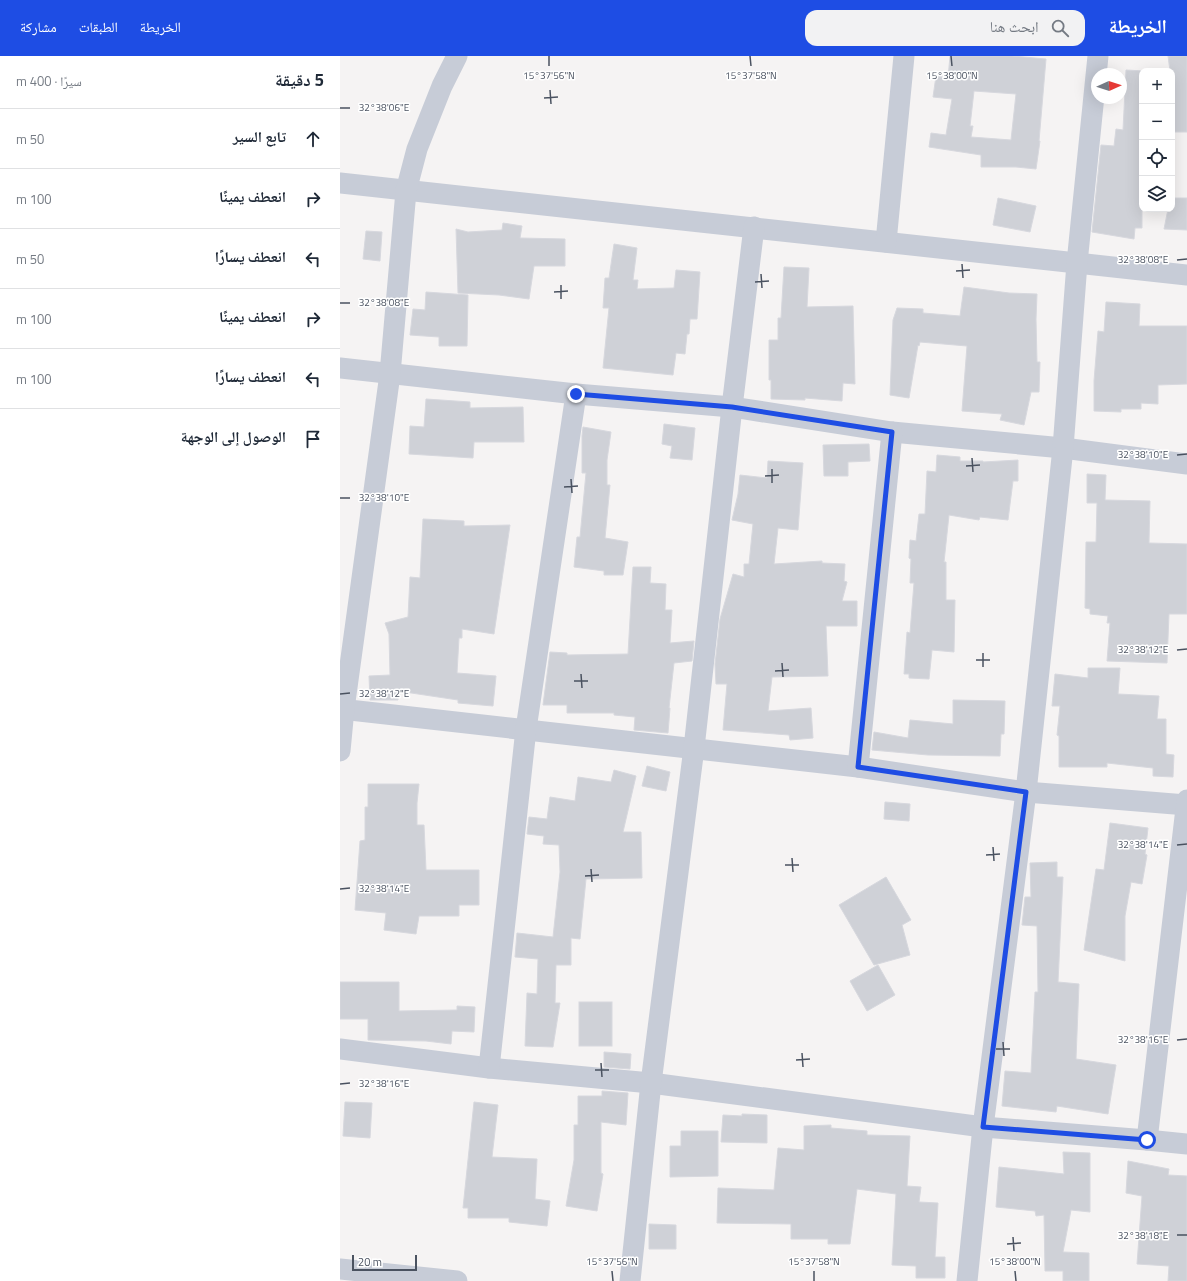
<!DOCTYPE html>
<html lang="ar">
<head>
<meta charset="utf-8">
<style>
	body { margin:0; font-family:"Titillium Web","Noto Naskh Arabic",sans-serif; background:#f2f2f3; color:#1f2937; direction:rtl }
	.controls { position:absolute; right:12px; top:12px; display:grid; overflow:hidden; border-radius:8px; box-shadow:0 4px 16px #0002 }
	.controls button { width:36px; height:36px; display:grid; place-items:center; padding:0; border:0; border-bottom:1px solid #e0e1e3; background:#fff; color:#1f2937; font:20px sans-serif }
	.compass { position:absolute; left:751px; top:12px; width:36px; height:36px; border-radius:50%; background:#fff; box-shadow:0 4px 16px #0002; rotate:87deg }
	.scale { position:absolute; left:12px; bottom:10px; width:65px; box-sizing:border-box; padding-left:4px; border:2px solid #4a5260; border-top:0; font-size:11px; line-height:14px; white-space:nowrap; color:#4a5260; -webkit-text-stroke:3px #fff; paint-order:stroke }
	.stop { position:absolute; width:12px; height:12px; margin:-9px; border:3px solid #1e4de4; border-radius:50%; background:#fff }
	.stop.end { background:#1e4de4; border-color:#fff; box-shadow:0 1px 4px #0008 }
	.list { margin:0; padding:0; list-style:none }
	h2 { display:flex; justify-content:space-between; align-items:center; height:52px; margin:0; padding:0 16px; font-size:17px }
	h2 small { font-size:13px; font-weight:400; color:#747a83 }
	.list li { display:grid; grid-template-columns:26px 1fr auto; gap:12px; align-items:center; box-sizing:border-box; height:60px; padding:0 16px; border-top:1px solid #e0e1e3 }
	.list b { display:block; font-size:15px; white-space:nowrap }
	.list em { font-size:13px; font-style:normal; color:#747a83 }
	.icon { flex:none; width:22px; height:22px; fill:none; stroke:currentColor; stroke-width:2; stroke-linecap:round; stroke-linejoin:round }
	.map { position:relative; flex:none; width:847px; height:1225px; overflow:hidden; direction:ltr }
	header { display:flex; align-items:center; gap:24px; box-sizing:border-box; height:56px; padding:0 20px; background:#1e4de4; color:#fff }
	header strong { font-size:19px }
	nav { display:flex; gap:22px; margin-inline-start:auto; font-size:14px }
	.search { width:280px; height:36px; background:#f2f2f3; display:flex; align-items:center; gap:10px; box-sizing:border-box; padding:0 14px; border-radius:12px; color:#747a83; font-size:15px }
	main { display:flex }
	aside { flex:1; background:#fff }
	.map>svg:first-child { display:block }
	.building { fill:#cfd1d7; stroke:#d7d8de; fill-rule:evenodd }
	.lines { fill:none; stroke-linecap:round; stroke-linejoin:round }
	.minor { stroke:#c7ccd7; stroke-width:21 }
	.route { stroke:#1e4de4; stroke-width:5 }
	.ticks { fill:none; stroke:#4a5260; stroke-width:1.5 }
	.ticks-label { font-size:10px; text-anchor:middle; fill:#4a5260; stroke:#fff; stroke-width:3; stroke-linejoin:round; paint-order:stroke }
</style>
</head>
<body>
<header>
<strong>الخريطة</strong>
<div class="search"><svg class="icon" aria-label="search" viewBox="0 0 24 24"><circle cx="10" cy="10" r="6"/><path d="M15 15l6 6"/></svg>ابحث هنا</div>
<nav><a>الخريطة</a><a>الطبقات</a><a>مشاركة</a></nav>
</header>
<main>
<div class="map">
<svg width="847" height="1225" viewBox="0 0 847 1225">
	<rect width="100%" height="100%" fill="#f5f3f3"/>
	<g class="building">
		<path d="M 610,0 L 672,0 L 706,3 L 699,85 L 700,85 L 696,113 L 676,111 L 641,111 L 641,99 L 589,91 L 591,77 L 606,79 L 612,43 L 593,41 L 596,20 L 608,22 ZM 634,35 L 676,38 L 671,84 L 631,81 L 633,70 L 630,70 Z"/>
		<path d="M 828,0 L 847,0 L 847,76 L 832,76 L 832,15 L 830,15 Z"/>
		<path d="M 786,14 L 804,15 L 802,15 L 802,172 L 795,172 L 794,183 L 752,176 L 761,89 L 774,90 L 776,73 L 783,74 Z"/>
		<path d="M 658,142 L 696,150 L 690,176 L 653,169 Z"/>
		<path d="M 832,142 L 847,142 L 847,174 L 824,173 L 828,153 L 832,153 Z"/>
		<path d="M 163,167 L 182,170 L 180,182 L 225,183 L 225,210 L 194,210 L 189,243 L 159,239 L 118,237 L 116,173 L 128,176 L 162,174 Z"/>
		<path d="M 26,175 L 42,176 L 40,205 L 23,203 Z"/>
		<path d="M 274,188 L 297,192 L 293,224 L 298,224 L 297,233 L 334,232 L 336,214 L 360,216 L 357,263 L 350,263 L 349,278 L 347,278 L 345,298 L 336,297 L 333,319 L 263,312 L 269,252 L 263,252 L 265,222 L 269,222 Z"/>
		<path d="M 444,211 L 469,212 L 467,251 L 513,250 L 515,328 L 503,327 L 502,345 L 465,342 L 465,344 L 431,343 L 431,324 L 429,324 L 429,284 L 438,284 L 438,262 L 441,262 Z"/>
		<path d="M 624,231 L 669,237 L 697,238 L 696,263 L 697,306 L 700,306 L 699,336 L 691,336 L 684,369 L 660,364 L 662,358 L 622,355 L 627,290 L 580,286 L 579,290 L 578,289 L 569,342 L 550,339 L 553,264 L 557,252 L 583,253 L 583,257 L 620,260 Z"/>
		<path d="M 86,236 L 128,239 L 127,290 L 99,290 L 99,281 L 70,279 L 73,253 L 85,254 Z"/>
		<path d="M 766,246 L 800,248 L 799,270 L 847,270 L 847,328 L 818,329 L 818,348 L 801,347 L 801,353 L 781,353 L 781,356 L 754,355 L 754,325 L 758,275 L 764,276 Z"/>
		<path d="M 86,343 L 130,346 L 130,352 L 183,351 L 184,386 L 134,386 L 133,402 L 69,398 L 70,370 L 84,371 Z"/>
		<path d="M 324,368 L 355,372 L 352,404 L 330,402 L 332,390 L 322,388 Z"/>
		<path d="M 243,371 L 271,376 L 267,404 L 267,429 L 270,429 L 265,482 L 288,486 L 283,519 L 264,519 L 264,515 L 234,511 L 237,481 L 240,481 L 246,417 L 242,417 L 242,380 Z"/>
		<path d="M 529,388 L 530,405 L 508,406 L 508,420 L 484,420 L 483,389 Z"/>
		<path d="M 597,399 L 620,401 L 620,405 L 643,405 L 643,406 L 678,404 L 678,425 L 673,425 L 668,464 L 640,461 L 639,464 L 609,459 L 604,506 L 606,506 L 606,544 L 615,544 L 614,596 L 592,594 L 589,623 L 569,622 L 569,618 L 564,618 L 567,576 L 570,577 L 574,527 L 570,527 L 571,503 L 569,502 L 570,484 L 576,485 L 579,458 L 585,458 L 587,415 L 596,416 Z"/>
		<path d="M 428,405 L 463,407 L 458,474 L 438,472 L 434,508 L 482,505 L 482,507 L 505,508 L 504,525 L 507,526 L 502,545 L 517,545 L 517,570 L 486,570 L 488,620 L 432,621 L 428,655 L 471,652 L 473,682 L 450,684 L 449,679 L 383,674 L 387,628 L 376,628 L 375,608 L 380,563 L 393,518 L 404,521 L 404,508 L 409,508 L 413,468 L 392,464 L 398,438 L 400,419 L 427,422 Z"/>
		<path d="M 747,418 L 766,419 L 765,444 L 810,445 L 809,487 L 847,488 L 847,558 L 829,558 L 827,607 L 767,605 L 770,567 L 767,567 L 768,560 L 750,558 L 750,553 L 745,552 L 746,486 L 756,486 L 757,447 L 747,447 Z"/>
		<path d="M 83,463 L 124,465 L 124,470 L 170,469 L 154,578 L 122,573 L 122,582 L 119,582 L 117,617 L 156,620 L 153,650 L 118,647 L 118,644 L 58,635 L 58,644 L 30,644 L 29,620 L 50,619 L 49,578 L 45,567 L 68,561 L 70,521 L 80,522 Z"/>
		<path d="M 293,511 L 311,511 L 310,527 L 326,528 L 325,554 L 332,554 L 330,587 L 354,585 L 352,605 L 334,607 L 329,652 L 330,652 L 328,677 L 294,674 L 295,661 L 274,659 L 274,657 L 227,657 L 227,649 L 203,649 L 210,596 L 227,597 L 227,599 L 288,598 Z"/>
		<path d="M 748,612 L 780,612 L 778,638 L 819,640 L 817,663 L 826,663 L 826,698 L 834,699 L 833,721 L 813,720 L 813,712 L 767,707 L 767,711 L 719,711 L 719,680 L 717,679 L 720,650 L 712,650 L 715,618 L 748,622 Z"/>
		<path d="M 613,644 L 665,645 L 664,678 L 661,678 L 660,700 L 588,699 L 532,694 L 534,676 L 568,682 L 570,664 L 613,668 Z"/>
		<path d="M 307,710 L 330,716 L 326,735 L 302,730 Z"/>
		<path d="M 274,714 L 296,720 L 283,776 L 301,776 L 302,822 L 246,823 L 240,883 L 231,882 L 231,909 L 216,909 L 215,947 L 220,947 L 213,991 L 185,990 L 187,937 L 197,938 L 198,903 L 175,901 L 177,877 L 213,881 L 220,816 L 219,789 L 203,788 L 204,780 L 187,778 L 189,761 L 207,763 L 210,741 L 235,745 L 238,721 L 271,726 Z"/>
		<path d="M 28,728 L 79,728 L 77,747 L 77,769 L 84,769 L 86,814 L 139,814 L 139,849 L 119,849 L 119,860 L 79,860 L 76,878 L 44,874 L 46,857 L 15,854 L 20,785 L 25,784 L 25,751 L 28,751 Z"/>
		<path d="M 545,746 L 570,748 L 569,765 L 544,763 Z"/>
		<path d="M 770,767 L 808,772 L 805,798 L 807,799 L 802,828 L 791,826 L 785,860 L 785,905 L 744,894 L 756,813 L 764,814 Z"/>
		<path d="M 717,806 L 717,821 L 723,821 L 718,926 L 739,928 L 736,1003 L 776,1009 L 768,1058 L 717,1050 L 716,1056 L 662,1050 L 665,1015 L 691,1017 L 695,936 L 698,936 L 697,870 L 682,869 L 685,841 L 691,841 L 690,807 Z"/>
		<path d="M 546,821 L 571,864 L 562,869 L 570,899 L 534,909 L 499,849 Z"/>
		<path d="M 538,909 L 555,939 L 527,955 L 510,925 Z"/>
		<path d="M 0,926 L 59,926 L 59,955 L 117,954 L 117,950 L 135,951 L 134,976 L 112,975 L 111,988 L 86,985 L 28,984 L 28,963 L 0,963 Z"/>
		<rect x="239" y="946" width="33" height="44"/>
		<path d="M 264,996 L 291,998 L 290,1013 L 264,1011 Z"/>
		<path d="M 262,1035 L 288,1037 L 286,1069 L 261,1066 L 261,1117 L 263,1118 L 257,1155 L 226,1150 L 234,1104 L 234,1069 L 238,1069 L 238,1040 L 262,1040 Z"/>
		<path d="M 5,1046 L 32,1047 L 30,1082 L 3,1080 Z"/>
		<path d="M 134,1046 L 158,1049 L 152,1101 L 197,1103 L 195,1143 L 210,1145 L 207,1170 L 169,1166 L 169,1162 L 128,1162 L 128,1152 L 123,1152 Z"/>
		<path d="M 402,1058 L 427,1059 L 427,1087 L 381,1086 L 383,1059 L 402,1060 Z"/>
		<path d="M 491,1069 L 491,1072 L 527,1075 L 527,1079 L 570,1080 L 567,1130 L 581,1131 L 579,1146 L 598,1147 L 595,1201 L 605,1201 L 605,1222 L 576,1222 L 576,1210 L 552,1209 L 556,1138 L 517,1133 L 510,1188 L 488,1188 L 488,1183 L 451,1183 L 451,1168 L 377,1167 L 378,1132 L 434,1134 L 438,1092 L 464,1094 L 464,1070 Z"/>
		<path d="M 341,1075 L 378,1075 L 378,1120 L 330,1121 L 330,1090 L 341,1090 Z"/>
		<path d="M 723,1096 L 750,1097 L 750,1156 L 731,1154 L 723,1196 L 749,1197 L 749,1225 L 723,1225 L 723,1215 L 705,1215 L 704,1159 L 696,1160 L 695,1155 L 656,1151 L 659,1111 L 724,1118 Z"/>
		<path d="M 788,1105 L 829,1113 L 828,1119 L 847,1120 L 847,1225 L 828,1225 L 829,1210 L 797,1208 L 802,1140 L 786,1137 Z"/>
		<path d="M 309,1168 L 336,1169 L 336,1193 L 309,1193 Z"/>
	</g>
	<g class="lines">
		<g class="minor">
			<path d="M 0,127 L 847,219"/>
			<path d="M 546,186 L 564,0"/>
			<path d="M 0,312 L 236,338 L 392,351 L 552,376 L 723,392 L 847,408"/>
			<path d="M 0,653 L 518,711 L 686,736 L 847,749"/>
			<path d="M 0,695 L 4,653 L 50,318 L 66,135 L 77,93 L 102,30 L 117,0"/>
			<path d="M 518,711 L 552,376"/>
			<path d="M 0,993 L 149,1012 L 311,1027 L 643,1071 L 807,1084 L 847,1088"/>
			<path d="M 149,1012 L 186,673 L 236,338"/>
			<path d="M 807,1084 L 847,744"/>
			<path d="M 0,1213 L 117,1225"/>
			<path d="M 290,1225 L 311,1027 L 354,692 L 392,351 L 414,171"/>
			<path d="M 627,1225 L 643,1071 L 686,736 L 723,392 L 737,207 L 758,0"/>
		</g>
	</g>
	<g class="lines">
		<path class="route" d="M 236,338 L 392,351 L 552,376 L 518,711 L 686,736 L 643,1071 L 807,1084"/>
	</g>
	<path class="ticks" d="M 209,0 L 209,10M 410,0 L 411,10M 611,0 L 612,10M 210,34 L 211,48M 204,42 L 218,41M 0,52 L 10,52M 837,204 L 847,203M 622,208 L 623,222M 616,215 L 630,214M 421,218 L 422,232M 415,226 L 429,225M 221,229 L 221,243M 214,236 L 228,235M 0,247 L 10,247M 837,399 L 847,398M 632,402 L 633,416M 626,410 L 640,409M 432,413 L 432,427M 425,420 L 439,419M 231,423 L 232,437M 224,431 L 238,430M 0,442 L 10,442M 837,594 L 847,593M 643,597 L 643,611M 636,604 L 650,604M 442,607 L 443,621M 435,615 L 449,614M 241,618 L 242,632M 234,625 L 248,625M 0,638 L 10,637M 837,789 L 847,788M 653,791 L 654,805M 646,799 L 660,798M 452,802 L 453,816M 445,809 L 459,809M 251,813 L 252,826M 245,820 L 259,819M 0,833 L 10,832M 837,984 L 847,983M 663,986 L 664,1000M 656,993 L 670,993M 462,997 L 463,1011M 456,1004 L 470,1003M 261,1007 L 262,1021M 255,1014 L 269,1014M 0,1028 L 10,1027M 837,1179 L 847,1179M 673,1181 L 674,1195M 667,1188 L 681,1187M 272,1215 L 273,1225M 474,1215 L 474,1225M 675,1215 L 676,1225"/>
	<g class="ticks-label">
		<text x="209" y="23">15°37'56"N</text>
		<text x="411" y="23">15°37'58"N</text>
		<text x="612" y="23">15°38'00"N</text>
		<text x="44" y="55">32°38'06"E</text>
		<text x="803" y="207">32°38'08"E</text>
		<text x="44" y="250">32°38'08"E</text>
		<text x="803" y="402">32°38'10"E</text>
		<text x="44" y="445">32°38'10"E</text>
		<text x="803" y="597">32°38'12"E</text>
		<text x="44" y="641">32°38'12"E</text>
		<text x="803" y="792">32°38'14"E</text>
		<text x="44" y="836">32°38'14"E</text>
		<text x="803" y="987">32°38'16"E</text>
		<text x="44" y="1031">32°38'16"E</text>
		<text x="803" y="1183">32°38'18"E</text>
		<text x="272" y="1209">15°37'56"N</text>
		<text x="474" y="1209">15°37'58"N</text>
		<text x="675" y="1209">15°38'00"N</text>
	</g>
</svg>
<div class="controls">
<button>+</button>
<button>−</button>
<button><svg class="icon" aria-label="locate" viewBox="0 0 24 24"><circle cx="12" cy="12" r="6"/><path d="M12 2v4M12 18v4M2 12h4M18 12h4"/></svg></button>
<button><svg class="icon" aria-label="layers" viewBox="0 0 24 24"><path d="M12 4l9 5-9 5-9-5zM3 14l9 5 9-5"/></svg></button>
</div>
<svg class="compass" viewBox="-18 -18 36 36"><path d="M0-13l5 13h-10z" fill="#e53935"/><path d="M0 13l5-13h-10z" fill="#747a83"/></svg>
<div class="scale">20 m</div>
<div class="stop" style="left:807px;top:1084px"></div>
<div class="stop end" style="left:236px;top:338px"></div>
</div>
<aside>
<h2>5 دقيقة<small>سيرًا · 400 m</small></h2>
<ul class="list">
<li><svg class="icon" aria-label="ahead" viewBox="0 0 24 24"><path d="M12 20V5M6 11l6-6 6 6"/></svg><div><b>تابع السير</b></div><em>50 m</em></li>
<li><svg class="icon" aria-label="right" viewBox="0 0 24 24"><path d="M7 20v-9h11M14 6l5 5-5 5"/></svg><div><b>انعطف يمينًا</b></div><em>100 m</em></li>
<li><svg class="icon" aria-label="left" viewBox="0 0 24 24"><path d="M17 20v-9H6M10 6l-5 5 5 5"/></svg><div><b>انعطف يسارًا</b></div><em>50 m</em></li>
<li><svg class="icon" aria-label="right" viewBox="0 0 24 24"><path d="M7 20v-9h11M14 6l5 5-5 5"/></svg><div><b>انعطف يمينًا</b></div><em>100 m</em></li>
<li><svg class="icon" aria-label="left" viewBox="0 0 24 24"><path d="M17 20v-9H6M10 6l-5 5 5 5"/></svg><div><b>انعطف يسارًا</b></div><em>100 m</em></li>
<li><svg class="icon" aria-label="arrive" viewBox="0 0 24 24"><path d="M6 21V4h12l-3 4 3 4H6"/></svg><div><b>الوصول إلى الوجهة</b></div></li>
</ul>
</aside>
</main>
</body>
</html>
